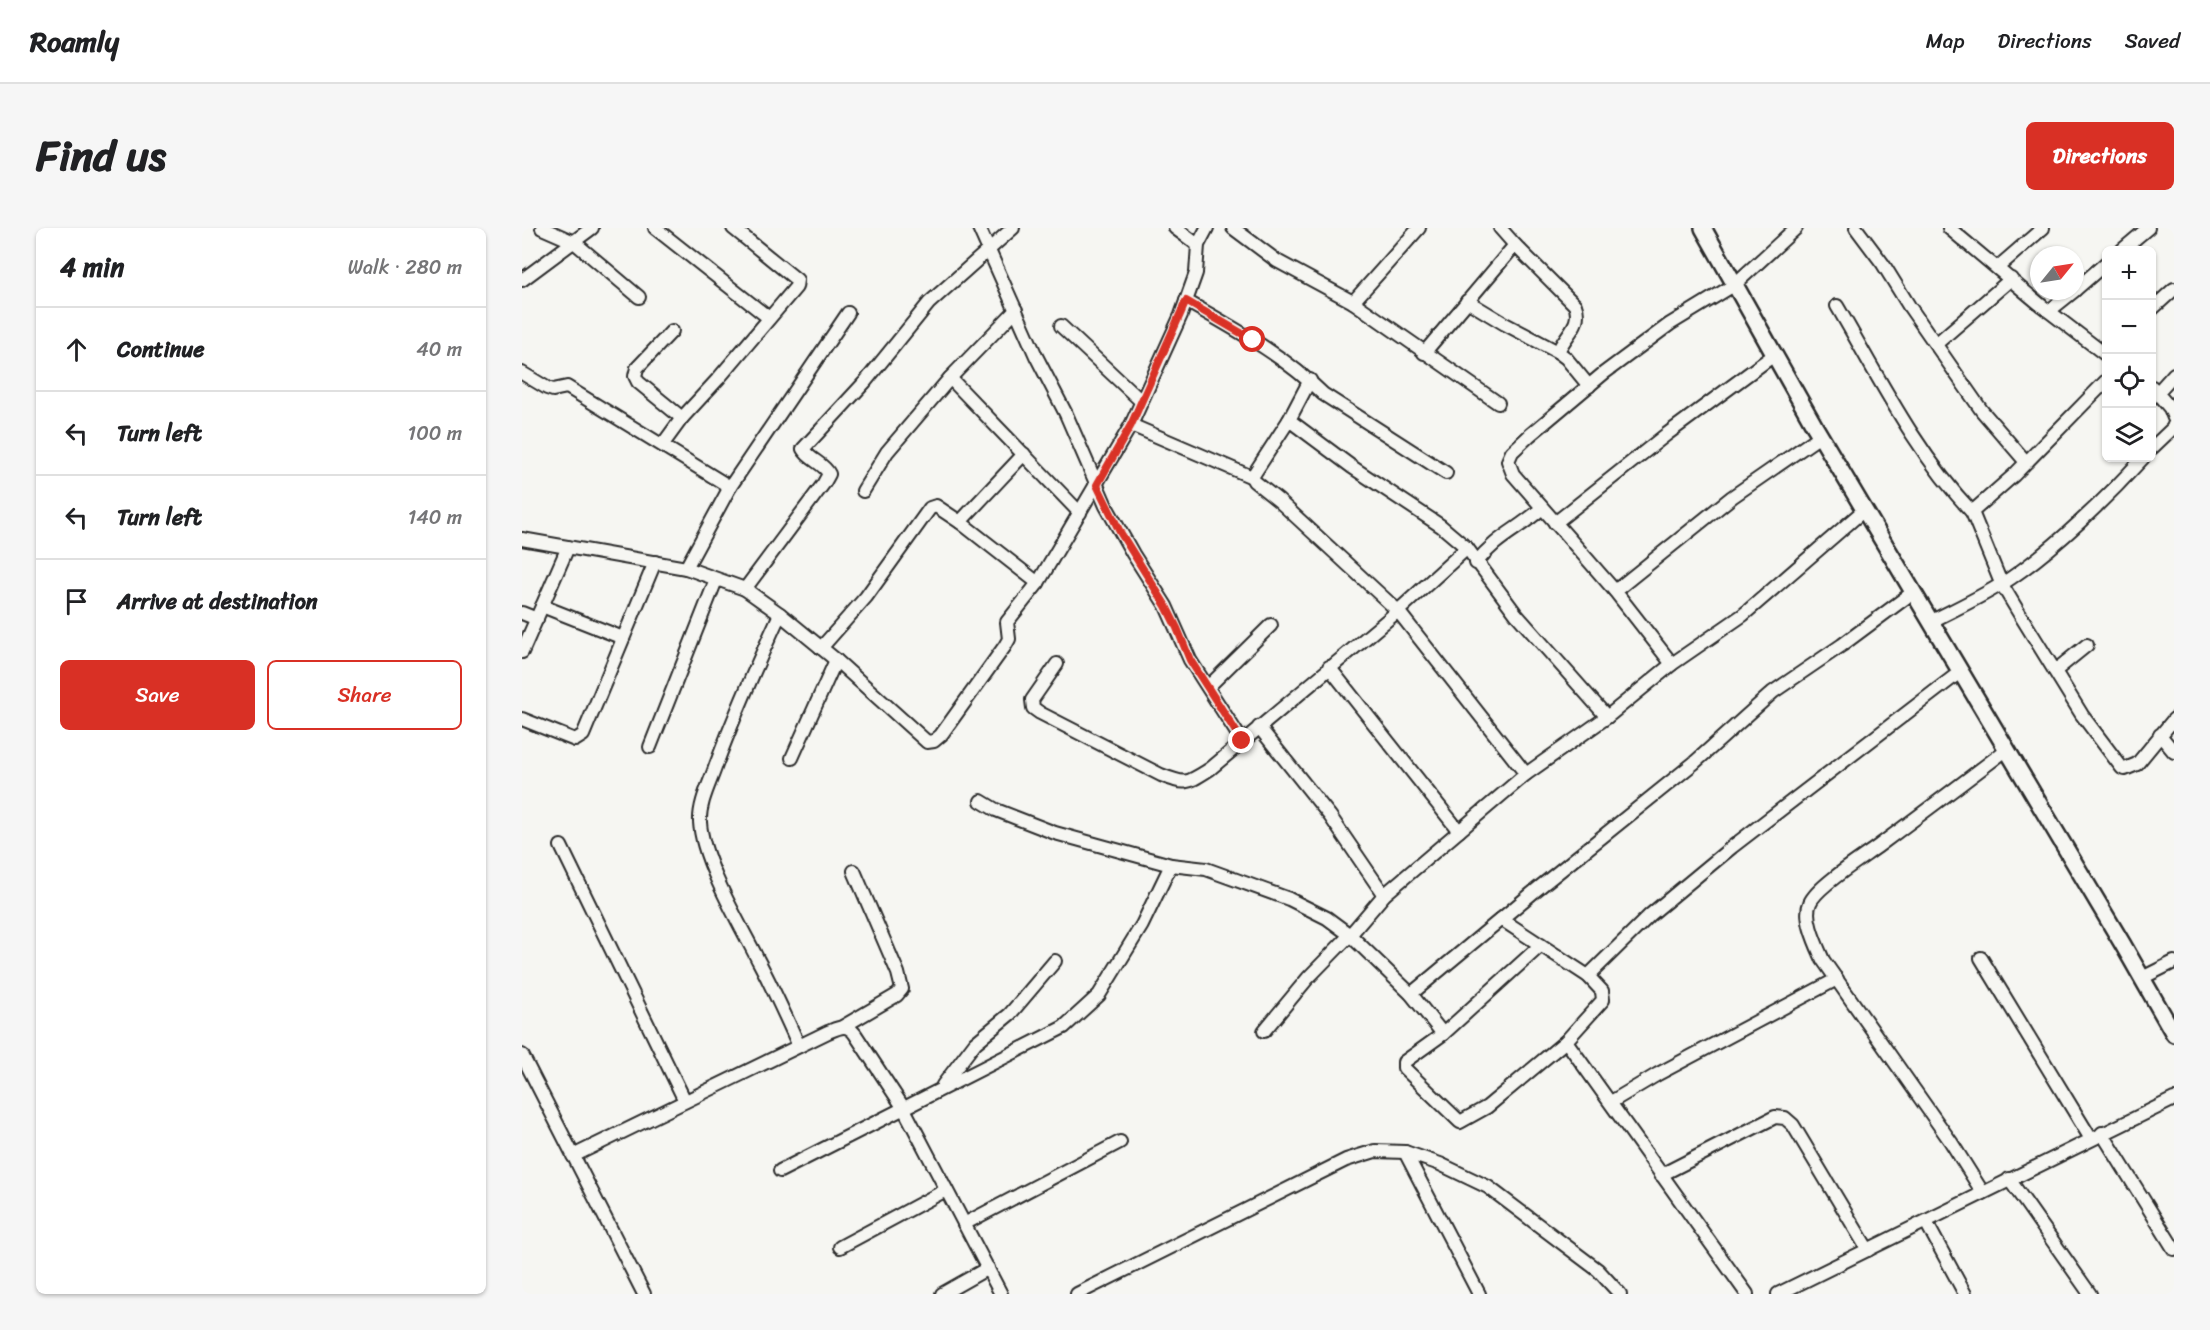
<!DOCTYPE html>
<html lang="en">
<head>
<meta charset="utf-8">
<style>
	body { margin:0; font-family:Sriracha,sans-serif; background:#f6f6f6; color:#202124 }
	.controls { position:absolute; right:18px; top:18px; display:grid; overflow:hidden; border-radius:9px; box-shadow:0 2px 4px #0004 }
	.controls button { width:54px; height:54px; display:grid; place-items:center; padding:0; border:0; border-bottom:2px solid #e0e0e0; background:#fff; color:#202124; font:30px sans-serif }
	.compass { position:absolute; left:1508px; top:18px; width:54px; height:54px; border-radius:50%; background:#fff; box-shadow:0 2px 4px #0004; rotate:60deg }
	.stop { position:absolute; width:18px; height:18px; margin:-14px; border:4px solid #d93025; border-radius:50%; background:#fff }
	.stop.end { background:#d93025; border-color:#fff; box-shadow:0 2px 6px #0008 }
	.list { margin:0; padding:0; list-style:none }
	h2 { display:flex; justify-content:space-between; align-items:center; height:78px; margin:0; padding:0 24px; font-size:26px }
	h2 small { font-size:20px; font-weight:400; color:#757577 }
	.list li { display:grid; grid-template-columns:39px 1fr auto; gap:18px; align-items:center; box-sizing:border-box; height:84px; padding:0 24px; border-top:2px solid #e0e0e0 }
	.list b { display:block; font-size:22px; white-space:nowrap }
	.list em { font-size:20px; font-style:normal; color:#757577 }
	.actions { display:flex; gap:12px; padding:18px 24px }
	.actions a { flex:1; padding:14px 0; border:2px solid #d93025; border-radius:9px; text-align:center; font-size:21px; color:#d93025 }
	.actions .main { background:#d93025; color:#fff }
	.icon { flex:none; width:33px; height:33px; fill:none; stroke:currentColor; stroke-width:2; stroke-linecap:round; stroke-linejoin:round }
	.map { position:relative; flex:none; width:1652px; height:1066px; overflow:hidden; border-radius:9px }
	header { display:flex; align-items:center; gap:36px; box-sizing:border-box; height:84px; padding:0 30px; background:#fff; border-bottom:2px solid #e0e0e0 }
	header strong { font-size:28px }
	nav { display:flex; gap:33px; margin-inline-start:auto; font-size:21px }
	.intro { display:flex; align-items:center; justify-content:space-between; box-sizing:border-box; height:144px; padding:0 36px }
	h1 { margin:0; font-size:42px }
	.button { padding:15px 27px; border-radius:9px; background:#d93025; color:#fff; font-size:21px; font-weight:700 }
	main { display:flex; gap:36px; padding:0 36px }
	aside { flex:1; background:#fff; border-radius:9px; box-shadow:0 2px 4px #0004 }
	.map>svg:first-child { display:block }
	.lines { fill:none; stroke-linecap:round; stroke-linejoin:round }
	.minor-casing { stroke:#2b2b2b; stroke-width:16 }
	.tertiary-casing { stroke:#2b2b2b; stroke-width:20 }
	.minor { stroke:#f6f6f2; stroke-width:12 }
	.tertiary { stroke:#f6f6f2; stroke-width:15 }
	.route { stroke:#d93025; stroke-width:8 }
</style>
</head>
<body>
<header>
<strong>Roamly</strong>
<nav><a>Map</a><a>Directions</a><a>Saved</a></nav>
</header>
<div class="intro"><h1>Find us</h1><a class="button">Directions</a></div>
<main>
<aside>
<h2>4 min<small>Walk · 280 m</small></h2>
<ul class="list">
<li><svg class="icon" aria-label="ahead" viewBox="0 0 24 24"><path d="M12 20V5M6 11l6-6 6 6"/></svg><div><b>Continue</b></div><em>40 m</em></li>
<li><svg class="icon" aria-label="left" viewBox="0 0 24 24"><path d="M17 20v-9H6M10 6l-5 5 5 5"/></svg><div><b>Turn left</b></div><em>100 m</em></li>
<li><svg class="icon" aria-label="left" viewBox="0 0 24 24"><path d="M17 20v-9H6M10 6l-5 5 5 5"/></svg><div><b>Turn left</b></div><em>140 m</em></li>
<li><svg class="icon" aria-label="arrive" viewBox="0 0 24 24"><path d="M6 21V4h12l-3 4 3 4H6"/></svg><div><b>Arrive at destination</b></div></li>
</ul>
<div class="actions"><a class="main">Save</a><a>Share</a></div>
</aside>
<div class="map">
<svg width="1652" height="1066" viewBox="0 0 1652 1066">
	<rect width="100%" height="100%" fill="#f6f6f2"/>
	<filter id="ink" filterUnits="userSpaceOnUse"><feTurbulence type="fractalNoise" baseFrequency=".0167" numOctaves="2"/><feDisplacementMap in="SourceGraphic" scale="12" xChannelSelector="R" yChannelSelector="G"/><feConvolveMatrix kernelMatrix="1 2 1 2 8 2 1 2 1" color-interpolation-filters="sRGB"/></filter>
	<g filter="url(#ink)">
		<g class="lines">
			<g class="minor-casing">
				<g id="minor">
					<path d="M 20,0 L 52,14 L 117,69"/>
					<path d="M 133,0 L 247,90"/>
					<path d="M 457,0 L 514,128 L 544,186 L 584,278 L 611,326 L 644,378 L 668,432 L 720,513"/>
					<path d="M 653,0 L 676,17"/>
					<path d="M 711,0 L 755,33 L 831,74 L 976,175"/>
					<path d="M 1334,0 L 1361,36 L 1387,78 L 1437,150 L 1460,183 L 1504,234"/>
					<path d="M 1427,0 L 1520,78 L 1584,127"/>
					<path d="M 993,17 L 1053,77 C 1061,97 1043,106 1036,124 L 1044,130 L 1067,158"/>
					<path d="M 1600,22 L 1626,0"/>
					<path d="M 1475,40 L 1521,0"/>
					<path d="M 0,52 L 70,0"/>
					<path d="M 1553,62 L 1584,35"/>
					<path d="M 664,73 C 711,100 762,127 801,166 L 924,245"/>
					<path d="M 945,73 L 983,96 L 1036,124"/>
					<path d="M 831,74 L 897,0"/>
					<path d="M 1315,78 C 1356,148 1394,225 1450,284 L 1492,247 L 1584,153"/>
					<path d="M 1630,81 L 1652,61"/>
					<path d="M 1527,83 L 1552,63"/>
					<path d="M 539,98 L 619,173"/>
					<path d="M 150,103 L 115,140 L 113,148 L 116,154 L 160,190"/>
					<path d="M 1414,116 L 1489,51"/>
					<path d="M 902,125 L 993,17 L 978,0"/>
					<path d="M 0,145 L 25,160 L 31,162 L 45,159 L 208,259"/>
					<path d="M 428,150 L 558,285"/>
					<path d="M 788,152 L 767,192 L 830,239 L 919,298 L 945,320 L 994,386 L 1085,489"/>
					<path d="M 1630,159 L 1648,180 L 1652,190"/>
					<path d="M 1635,165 L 1652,146"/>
					<path d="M 767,192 L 730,249 L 732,253 L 757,273 L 876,383 L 1004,546"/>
					<path d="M 609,197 L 730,249"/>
					<path d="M 141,216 L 160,190 L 196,151 L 274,59 L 275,52 L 211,0"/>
					<path d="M 1630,220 L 1651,200 L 1652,197"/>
					<path d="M 502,226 L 438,294 L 516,355"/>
					<path d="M 341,263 L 365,224 L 428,150 L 494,82"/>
					<path d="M 1450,284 L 1479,355 L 1497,385 L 1560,487 L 1600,540 L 1603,541 L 1615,536 L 1652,491"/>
					<path d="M 1033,295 L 1145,206 L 1252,127"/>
					<path d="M 0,311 L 164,340 L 223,361 L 258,386 L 314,432 L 405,514 L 412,513 L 419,507 L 483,418 L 487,411 L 485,394 L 516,355 L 609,197 L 659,87 L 674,45 L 676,17 L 685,0"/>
					<path d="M 954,335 C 975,308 996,302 1020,280"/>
					<path d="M 164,340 L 208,259 L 326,85"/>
					<path d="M 223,361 L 302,255 L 307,246 C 302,235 287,232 281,221 L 343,154 L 407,75 L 491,0"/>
					<path d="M 1093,363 L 1210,269 L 1298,208"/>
					<path d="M 20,378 L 101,410"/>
					<path d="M 0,385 L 15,391"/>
					<path d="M 258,386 C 235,436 213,486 194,537 C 188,555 177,575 178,594 C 180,633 218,696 236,732 C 251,760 264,789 277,818"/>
					<path d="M 1408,394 C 1435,380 1464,367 1489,350 C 1534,319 1584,271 1621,230"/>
					<path d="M 299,420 L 344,369 L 408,280 L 414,278 L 438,294"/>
					<path d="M 0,424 L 46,319"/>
					<path d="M 535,436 L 510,472 L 511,480 L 518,485 L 639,547 C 665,557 664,556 688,541 L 876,383 L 945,320"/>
					<path d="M 1150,436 L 1093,363 L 991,246 L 986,233 L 990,224 L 1008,207 L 1082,145 L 1148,96 L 1212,57 L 1274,0"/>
					<path d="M 807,439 L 937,603"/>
					<path d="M 1533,443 L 1565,417"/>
					<path d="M 686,459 L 749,397"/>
					<path d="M 0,491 L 53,512 L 61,507 L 133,334"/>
					<path d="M 737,499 L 808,588 L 862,667"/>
					<path d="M 1638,507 L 1652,524"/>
					<path d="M 128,519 L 194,352"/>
					<path d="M 270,530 L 314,432"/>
					<path d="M 459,573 L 474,582 L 533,605 L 649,637 L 684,641 L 767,671 L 805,690 L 828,707 L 889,766 L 921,806"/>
					<path d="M 39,618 L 163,873"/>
					<path d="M 979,691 L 1066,748 L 1080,763 L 1081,772 L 1044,813 L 965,879 L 938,894 L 882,840 L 882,834 L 921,806 L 1019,717"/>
					<path d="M 1459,730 L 1569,911"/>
					<path d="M 1066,748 L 1128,687 L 1210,619 L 1438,444"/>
					<path d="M 1620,750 L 1652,734"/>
					<path d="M 889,766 L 1014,662 L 1172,535 L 1251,464 L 1320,417 L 1390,365"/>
					<path d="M 322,798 L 375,767 L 380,761 L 376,745 L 332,643"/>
					<path d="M 742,803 L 786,750 L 828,707 L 862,667 L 1004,546 L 1085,489 L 1150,436 L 1221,387 L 1342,282"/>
					<path d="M 1044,813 L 1225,1066"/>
					<path d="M 0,827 L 122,1066"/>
					<path d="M 421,857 L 453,815 L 488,786 L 533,733"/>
					<path d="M 1089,874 L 1136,846 L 1315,751"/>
					<path d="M 1580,905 L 1652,1021"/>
					<path d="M 883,924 L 957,1066"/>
					<path d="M 51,928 L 306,804 C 318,799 325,795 333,806 L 381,879 L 479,1066"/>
					<path d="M 258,943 L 542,799 L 577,767 L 620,697 L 649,637"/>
					<path d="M 1139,947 L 1253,889 L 1263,890 L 1271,897 L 1346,1022"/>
					<path d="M 1487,951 L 1568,1066"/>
					<path d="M 1461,965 L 1429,914 L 1301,732 C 1295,718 1281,690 1288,675 C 1294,659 1340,630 1355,619 C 1398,587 1441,555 1484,522"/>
					<path d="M 1404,994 L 1443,1066"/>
					<path d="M 442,996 L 598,914"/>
					<path d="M 318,1019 L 424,962"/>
					<path d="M 420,1066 L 466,1040"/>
					<path d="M 555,1066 L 824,932 L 853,923 L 883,924 L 918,936 L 966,959 L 1076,1042 L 1098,1066"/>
					<path d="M 1256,1066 L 1652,871"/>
				</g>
			</g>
			<g class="tertiary-casing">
				<path id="tertiary" d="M 1181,0 L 1293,199 L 1600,715 L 1652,806"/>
			</g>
			<use href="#minor" class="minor"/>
			<use href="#tertiary" class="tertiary"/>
		</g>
	</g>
	<g class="lines" filter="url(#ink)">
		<path class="route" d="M 720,513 L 668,432 L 655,400 L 644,378 L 598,304 L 575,257 L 609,197 L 664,73 L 731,112"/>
	</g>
</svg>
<div class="controls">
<button>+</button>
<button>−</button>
<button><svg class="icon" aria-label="locate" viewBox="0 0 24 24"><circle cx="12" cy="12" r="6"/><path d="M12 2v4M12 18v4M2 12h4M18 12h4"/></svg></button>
<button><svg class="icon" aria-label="layers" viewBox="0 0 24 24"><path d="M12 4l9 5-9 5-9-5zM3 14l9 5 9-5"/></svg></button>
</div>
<svg class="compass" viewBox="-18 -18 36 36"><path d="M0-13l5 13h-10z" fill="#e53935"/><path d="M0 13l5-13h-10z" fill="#757577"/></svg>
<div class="stop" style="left:731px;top:112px"></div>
<div class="stop end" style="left:720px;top:513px"></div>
</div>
</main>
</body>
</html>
